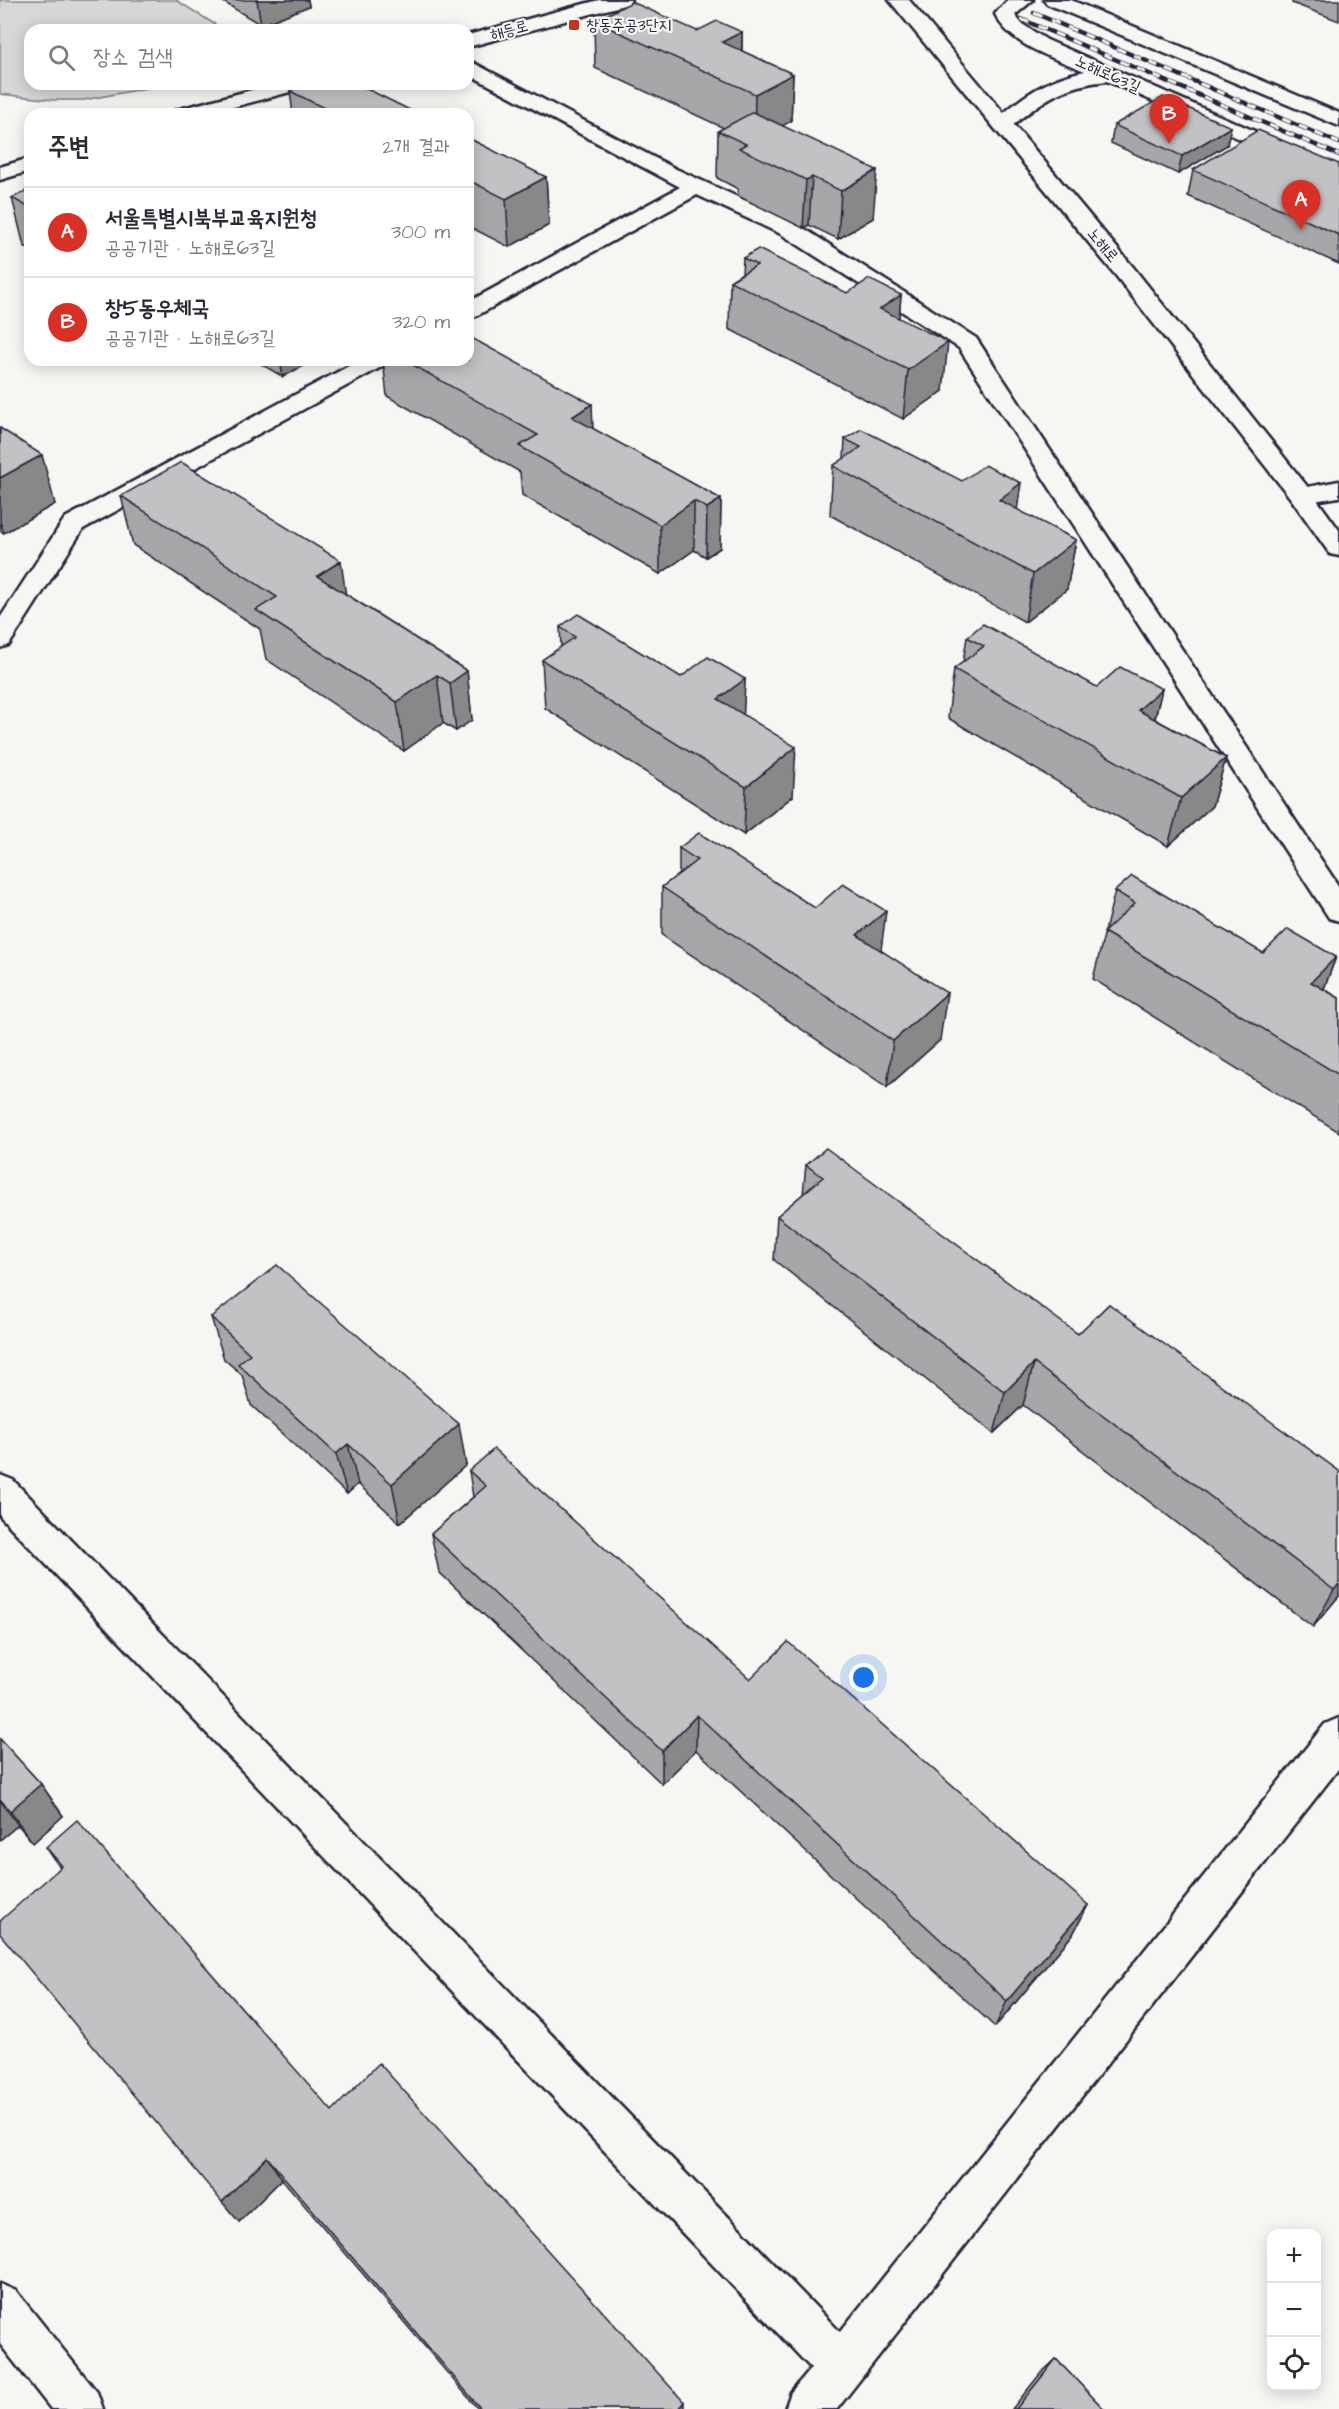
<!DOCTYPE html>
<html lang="ko">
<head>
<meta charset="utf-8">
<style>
	body { margin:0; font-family:"Architects Daughter","Poor Story",sans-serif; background:#f2f2f3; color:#2b2b33 }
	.controls { position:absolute; right:18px; bottom:18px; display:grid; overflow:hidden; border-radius:12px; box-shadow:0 3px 15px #0003 }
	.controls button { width:54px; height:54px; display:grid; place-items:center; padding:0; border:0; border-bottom:2px solid #e1e1e2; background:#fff; color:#2b2b33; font:30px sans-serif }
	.you { position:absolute; left:864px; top:1678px; width:21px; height:21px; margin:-15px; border:4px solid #fff; border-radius:50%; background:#1a73e8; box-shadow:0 0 0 9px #1a73e833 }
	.badge { display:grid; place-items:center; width:39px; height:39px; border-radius:50%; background:#d93025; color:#fff; font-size:20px; font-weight:700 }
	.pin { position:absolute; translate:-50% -50px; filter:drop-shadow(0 2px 3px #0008) }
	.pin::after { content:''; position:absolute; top:32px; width:21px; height:18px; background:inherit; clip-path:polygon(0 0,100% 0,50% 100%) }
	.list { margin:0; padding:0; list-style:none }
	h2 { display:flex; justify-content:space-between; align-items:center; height:78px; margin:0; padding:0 24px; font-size:26px }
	h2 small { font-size:20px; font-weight:400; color:#7c7c81 }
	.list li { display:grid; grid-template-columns:39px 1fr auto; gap:18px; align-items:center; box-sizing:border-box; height:90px; padding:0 24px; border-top:2px solid #e1e1e2 }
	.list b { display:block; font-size:22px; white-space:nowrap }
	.list p { margin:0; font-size:20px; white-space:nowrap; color:#7c7c81 }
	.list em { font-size:20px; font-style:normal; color:#7c7c81 }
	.icon { flex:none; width:33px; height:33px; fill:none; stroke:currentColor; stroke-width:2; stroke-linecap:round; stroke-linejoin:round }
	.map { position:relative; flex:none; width:1339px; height:2409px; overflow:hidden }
	.search { position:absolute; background:#fff; box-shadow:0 3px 15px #0003; left:24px; top:24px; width:450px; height:66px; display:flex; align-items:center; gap:15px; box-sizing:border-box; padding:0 21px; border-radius:18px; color:#7c7c81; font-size:22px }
	.panel { position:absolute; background:#fff; box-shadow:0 3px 15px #0003; left:24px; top:108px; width:450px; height:258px; border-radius:18px }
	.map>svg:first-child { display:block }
	.green { fill:#d7d7d7; stroke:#7c7c89; stroke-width:1.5 }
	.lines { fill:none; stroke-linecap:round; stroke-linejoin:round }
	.minor-casing { stroke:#22223b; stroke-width:5 }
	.tertiary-casing { stroke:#22223b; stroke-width:5 }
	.secondary-casing { stroke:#22223b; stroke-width:5 }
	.minor { fill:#f6f6f2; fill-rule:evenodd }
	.tertiary { fill:#f6f6f2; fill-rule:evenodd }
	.secondary { fill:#f6f6f2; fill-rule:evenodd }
	.rail-casing { stroke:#22223b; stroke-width:4.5 }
	.rail { stroke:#f6f6f2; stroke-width:3; stroke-dasharray:9; stroke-linecap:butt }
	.wall { fill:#a7a7a9; stroke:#22223b; stroke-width:1.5 }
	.shaded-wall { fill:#888889; stroke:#22223b; stroke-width:1.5 }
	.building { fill:#c2c2c4; stroke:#22223b; stroke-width:1.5 }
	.poi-dot { fill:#c8321e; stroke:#f6f6f2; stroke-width:2 }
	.labels { text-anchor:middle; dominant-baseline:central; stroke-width:4.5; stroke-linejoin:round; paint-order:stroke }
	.far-poi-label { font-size:16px; fill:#22223b; stroke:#f6f6f2; text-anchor:start }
	.far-street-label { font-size:16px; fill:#22223b; stroke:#f6f6f2 }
</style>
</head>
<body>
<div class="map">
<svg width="1339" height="2409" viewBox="0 0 1339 2409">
	<rect width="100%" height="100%" fill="#f6f6f2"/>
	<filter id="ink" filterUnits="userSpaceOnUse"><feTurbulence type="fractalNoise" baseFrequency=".0167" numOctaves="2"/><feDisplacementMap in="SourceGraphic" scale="12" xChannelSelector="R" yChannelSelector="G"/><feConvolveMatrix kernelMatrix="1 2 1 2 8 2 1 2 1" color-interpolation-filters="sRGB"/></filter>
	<g filter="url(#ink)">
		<path class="green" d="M 0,0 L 176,0 L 224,30 L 30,30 L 30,84 L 168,84 L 84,100 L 54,100 L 0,94 Z"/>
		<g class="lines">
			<g class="minor-casing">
				<g id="minor">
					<path d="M 1008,0 L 1033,0 L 1015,15 L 1022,24 L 1047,40 L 1339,168 L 1339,182 L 1107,81 C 1064,85 1042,100 1010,128 L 1003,130 L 996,128 L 993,124 L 996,120 C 1023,95 1049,78 1085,71 C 1055,58 1010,46 995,14 Z"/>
					<path d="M 1044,0 L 1071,0 L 1339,113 L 1339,126 L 1047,4 Z"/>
					<path d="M 468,60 L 676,169 L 797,224 L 976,338 L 1339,887 L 1339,921 L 1329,918 L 959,348 L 781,234 L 697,195 L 476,316 L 468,318 L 468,302 L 680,187 L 468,74 Z"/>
					<path d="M 360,360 L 389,360 L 385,365 L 83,529 L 9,645 L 0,648 L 0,618 L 65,518 Z"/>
					<path d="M 1339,481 L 1339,497 L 1301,503 L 1292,500 L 1289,495 L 1292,490 Z"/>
					<path d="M 0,1475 L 13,1480 L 840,2332 L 1325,1724 L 1339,1718 L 1339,1768 L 837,2409 L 785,2409 L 791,2392 L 811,2368 L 0,1516 Z"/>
				</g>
			</g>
			<g class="tertiary-casing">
				<path id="tertiary" d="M 0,2284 L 16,2291 L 97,2392 L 103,2409 L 51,2409 L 0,2344 Z"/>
			</g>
			<g class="secondary-casing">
				<g id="secondary">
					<path d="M 599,0 L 631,0 L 628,4 L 468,47 L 468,35 Z"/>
					<path d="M 889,0 L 909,0 L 1133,267 L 1310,490 L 1339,530 L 1339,556 L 1330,554 L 1292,500 L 1117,277 Z"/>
					<path d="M 274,84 L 308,84 L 305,88 L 207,114 L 173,114 L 176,110 Z"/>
					<path d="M 30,158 L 30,171 L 0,180 L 0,167 Z"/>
				</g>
			</g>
			<use href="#minor" class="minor"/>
			<use href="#tertiary" class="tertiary"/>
			<use href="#secondary" class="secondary"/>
			<g class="rail-casing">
				<g id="rail">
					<path d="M 1034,13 L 1339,143"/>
					<path d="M 1021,19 L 1339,155"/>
				</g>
			</g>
			<use href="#rail" class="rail"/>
		</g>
		<g class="wall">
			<path d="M 220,0 L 308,0 L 309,6 L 261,25 Z"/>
			<path d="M 1293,0 L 1339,0 L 1339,21 L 1292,3 Z"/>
			<path d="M 594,21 L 697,31 L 742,32 L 742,51 L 793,74 L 791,121 L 782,125 L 873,218 L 838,239 L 809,225 L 803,228 L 738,196 L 738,189 L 717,178 L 718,131 L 724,128 L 595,68 Z"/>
			<path d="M 290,91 L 418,114 L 293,114 Z"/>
			<path d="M 1114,125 L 1227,145 L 1178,174 L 1111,143 Z"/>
			<path d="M 468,138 L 546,177 L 549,225 L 509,247 L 468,226 Z"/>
			<path d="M 1339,164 L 1339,264 L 1188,196 L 1193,170 Z"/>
			<path d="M 30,189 L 30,249 L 24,246 L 12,198 Z"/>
			<path d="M 743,258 L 847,293 L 901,295 L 899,318 L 943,391 L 903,419 L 729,329 L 730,281 L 742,273 Z"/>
			<path d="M 254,360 L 313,360 L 283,377 Z"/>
			<path d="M 383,360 L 468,360 L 721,499 L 720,548 L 706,557 L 694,550 L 660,574 L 522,495 L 520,472 L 387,396 Z"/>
			<path d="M 0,428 L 55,504 L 4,533 L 0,531 Z"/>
			<path d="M 845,439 L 1017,510 L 1076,540 L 1067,589 L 1025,622 L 830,515 L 833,466 L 844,459 Z"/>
			<path d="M 121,496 L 346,594 L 467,671 L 472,720 L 456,731 L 443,723 L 404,751 L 266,659 L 260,629 L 133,545 Z"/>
			<path d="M 560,627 L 681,677 L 745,679 L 743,715 L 793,796 L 744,835 L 545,708 L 542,660 L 561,647 Z"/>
			<path d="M 967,637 L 1097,687 L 1162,689 L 1155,719 L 1226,758 L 1212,806 L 1168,846 L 948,718 L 954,669 L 963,662 Z"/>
			<path d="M 679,848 L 881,950 L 940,1040 L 887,1087 L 662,935 L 662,887 L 679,874 Z"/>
			<path d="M 1115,891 L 1263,953 L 1336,957 L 1324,989 L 1339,998 L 1339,1132 L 1093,979 Z"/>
			<path d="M 806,1165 L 1078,1334 L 1109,1304 L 1339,1596 L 1313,1627 L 1023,1405 L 994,1433 L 774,1260 L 777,1216 L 803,1194 Z"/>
			<path d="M 211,1317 L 466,1465 L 400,1523 L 358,1484 L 347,1494 L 251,1405 L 242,1375 L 224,1359 Z"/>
			<path d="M 469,1471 L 750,1679 L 1088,1905 L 1073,1934 L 995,2027 L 696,1750 L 662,1784 L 439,1572 L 431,1534 L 473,1497 Z"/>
			<path d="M 0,1739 L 41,1784 L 63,1816 L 33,1843 L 18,1825 L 0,1840 Z"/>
			<path d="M 46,1847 L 332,2111 L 684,2409 L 478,2409 L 282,2179 L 239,2222 L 60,1868 Z"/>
			<path d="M 1056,2359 L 1104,2409 L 1012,2409 L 1040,2374 Z"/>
		</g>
		<g class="shaded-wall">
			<path d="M 257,0 L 308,0 L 309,6 L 261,25 Z"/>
			<path d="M 742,32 L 741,78 L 722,42 Z"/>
			<path d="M 793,74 L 791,121 L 754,142 L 755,94 Z"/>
			<path d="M 1231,127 L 1227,145 L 1178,174 L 1182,156 Z"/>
			<path d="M 877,170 L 873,218 L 838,239 L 841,191 Z"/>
			<path d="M 546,177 L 549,225 L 509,247 L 506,199 Z"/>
			<path d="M 812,177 L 809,225 L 803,228 L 806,180 Z"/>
			<path d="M 901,295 L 897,343 L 880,309 Z"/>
			<path d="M 948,342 L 943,391 L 903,419 L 908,370 Z"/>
			<path d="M 280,360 L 313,360 L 283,377 Z"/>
			<path d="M 592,404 L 594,453 L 572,417 Z"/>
			<path d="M 42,455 L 55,504 L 4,533 L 0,522 L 0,478 Z"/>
			<path d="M 1021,483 L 1014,532 L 999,500 Z"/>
			<path d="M 721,499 L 720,548 L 706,557 L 707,508 Z"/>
			<path d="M 694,501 L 694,550 L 660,574 L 660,525 Z"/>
			<path d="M 1076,540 L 1067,589 L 1025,622 L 1033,574 Z"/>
			<path d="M 341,561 L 348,610 L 317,576 Z"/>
			<path d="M 467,671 L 472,720 L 456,731 L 450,683 Z"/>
			<path d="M 437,675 L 443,723 L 404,751 L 397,702 Z"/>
			<path d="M 745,679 L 743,728 L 718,699 Z"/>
			<path d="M 1162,689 L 1150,738 L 1138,710 Z"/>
			<path d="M 796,747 L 793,796 L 744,835 L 746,787 Z"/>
			<path d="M 1226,758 L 1212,806 L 1168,846 L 1181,798 Z"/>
			<path d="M 886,911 L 880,958 L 857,935 Z"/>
			<path d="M 1336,957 L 1318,1004 L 1311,982 Z"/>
			<path d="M 947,993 L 940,1040 L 887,1087 L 893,1041 Z"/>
			<path d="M 1034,1363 L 1023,1405 L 994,1433 L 1005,1392 Z"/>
			<path d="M 459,1424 L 466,1465 L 400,1523 L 392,1484 Z"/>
			<path d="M 348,1444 L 358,1484 L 347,1494 L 336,1454 Z"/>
			<path d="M 1339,1584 L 1339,1596 L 1313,1627 L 1334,1590 Z"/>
			<path d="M 697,1715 L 696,1750 L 662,1784 L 662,1751 Z"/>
			<path d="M 41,1784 L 63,1816 L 33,1843 L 10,1811 Z"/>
			<path d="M 0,1800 L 18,1825 L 0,1840 Z"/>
			<path d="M 1088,1905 L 1073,1934 L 995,2027 L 1007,2001 Z"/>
			<path d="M 267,2157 L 282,2179 L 239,2222 L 222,2202 Z"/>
			<path d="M 684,2402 L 684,2409 L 678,2409 Z"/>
		</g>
		<g class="building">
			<path d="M 632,2 L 697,31 L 717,21 L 742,32 L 722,42 L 793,74 L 755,94 L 594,21 Z"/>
			<path d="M 304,84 L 357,84 L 418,114 L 336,114 L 290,91 Z"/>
			<path d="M 1163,97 L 1231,127 L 1182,156 L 1114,125 Z"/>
			<path d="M 753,112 L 877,170 L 841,191 L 812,177 L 806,180 L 739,148 L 746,144 L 718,131 Z"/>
			<path d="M 1258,130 L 1339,164 L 1339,235 L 1193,170 Z"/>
			<path d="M 468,138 L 546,177 L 506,199 L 468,180 Z"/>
			<path d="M 30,189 L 30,208 L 12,198 Z"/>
			<path d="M 758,249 L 847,293 L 869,279 L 901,295 L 880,309 L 948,342 L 908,370 L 730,281 L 757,265 L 743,258 Z"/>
			<path d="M 468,336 L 592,404 L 572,417 L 721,499 L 707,508 L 694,501 L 660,525 L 519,446 L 538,435 L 404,360 L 468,360 Z"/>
			<path d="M 0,428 L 42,455 L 0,478 Z"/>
			<path d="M 861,429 L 962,481 L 985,465 L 1021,483 L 999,500 L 1076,540 L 1033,574 L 833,466 L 861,447 L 845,439 Z"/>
			<path d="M 181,462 L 341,561 L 317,576 L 467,671 L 450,683 L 437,675 L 397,702 L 256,610 L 277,597 L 121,496 Z"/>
			<path d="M 578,614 L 681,677 L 708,657 L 745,679 L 718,699 L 796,747 L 746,787 L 542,660 L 575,637 L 560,627 Z"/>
			<path d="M 983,624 L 1097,687 L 1120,667 L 1162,689 L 1138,710 L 1226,758 L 1181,798 L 954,669 L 984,646 L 967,637 Z"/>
			<path d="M 699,833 L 815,908 L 843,884 L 886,911 L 857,935 L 947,993 L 893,1041 L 662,887 L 697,860 L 679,848 Z"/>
			<path d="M 1132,876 L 1263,953 L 1288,929 L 1336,957 L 1311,982 L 1339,998 L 1339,1075 L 1104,932 L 1135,903 L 1115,891 Z"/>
			<path d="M 826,1148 L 1078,1334 L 1109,1304 L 1339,1471 L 1339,1584 L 1334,1590 L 1034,1363 L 1005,1392 L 777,1216 L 823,1177 L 806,1165 Z"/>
			<path d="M 277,1265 L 459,1424 L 392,1484 L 348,1444 L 336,1454 L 238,1364 L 250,1354 L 211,1317 Z"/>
			<path d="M 494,1449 L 750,1679 L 788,1642 L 1088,1905 L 1007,2001 L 697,1715 L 662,1751 L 431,1534 L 486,1486 L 469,1471 Z"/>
			<path d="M 0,1739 L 41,1784 L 10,1811 L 0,1799 Z"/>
			<path d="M 77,1820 L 332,2111 L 379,2063 L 684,2402 L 678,2409 L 481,2409 L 267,2157 L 222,2202 L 0,1934 L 0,1921 L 62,1866 L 46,1847 Z"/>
			<path d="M 1056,2359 L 1104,2409 L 1016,2409 Z"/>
		</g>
	</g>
	<rect class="poi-dot" x="568" y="19" width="12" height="12" rx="3"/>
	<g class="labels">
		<g class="far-poi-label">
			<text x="586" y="25">창동주공3단지</text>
		</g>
		<g class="far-street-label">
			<text transform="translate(509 30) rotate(-15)">해등로</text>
			<text transform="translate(1108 74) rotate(24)">노해로63길</text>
			<text transform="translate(1103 245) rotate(50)">노해로</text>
		</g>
	</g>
</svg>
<div class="controls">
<button>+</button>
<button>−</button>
<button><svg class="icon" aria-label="locate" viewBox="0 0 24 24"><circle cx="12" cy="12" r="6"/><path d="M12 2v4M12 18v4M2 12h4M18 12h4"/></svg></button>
</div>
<div class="you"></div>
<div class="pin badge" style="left:1301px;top:230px">A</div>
<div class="pin badge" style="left:1169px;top:144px">B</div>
<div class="search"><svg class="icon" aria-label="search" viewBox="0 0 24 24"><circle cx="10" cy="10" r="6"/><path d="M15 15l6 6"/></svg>장소 검색</div>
<section class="panel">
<h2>주변<small>2개 결과</small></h2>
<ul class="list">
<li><span class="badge">A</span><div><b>서울특별시북부교육지원청</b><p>공공기관 · 노해로63길</p></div><em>300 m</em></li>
<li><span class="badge">B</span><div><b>창5동우체국</b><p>공공기관 · 노해로63길</p></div><em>320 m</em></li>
</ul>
</section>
</div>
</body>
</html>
